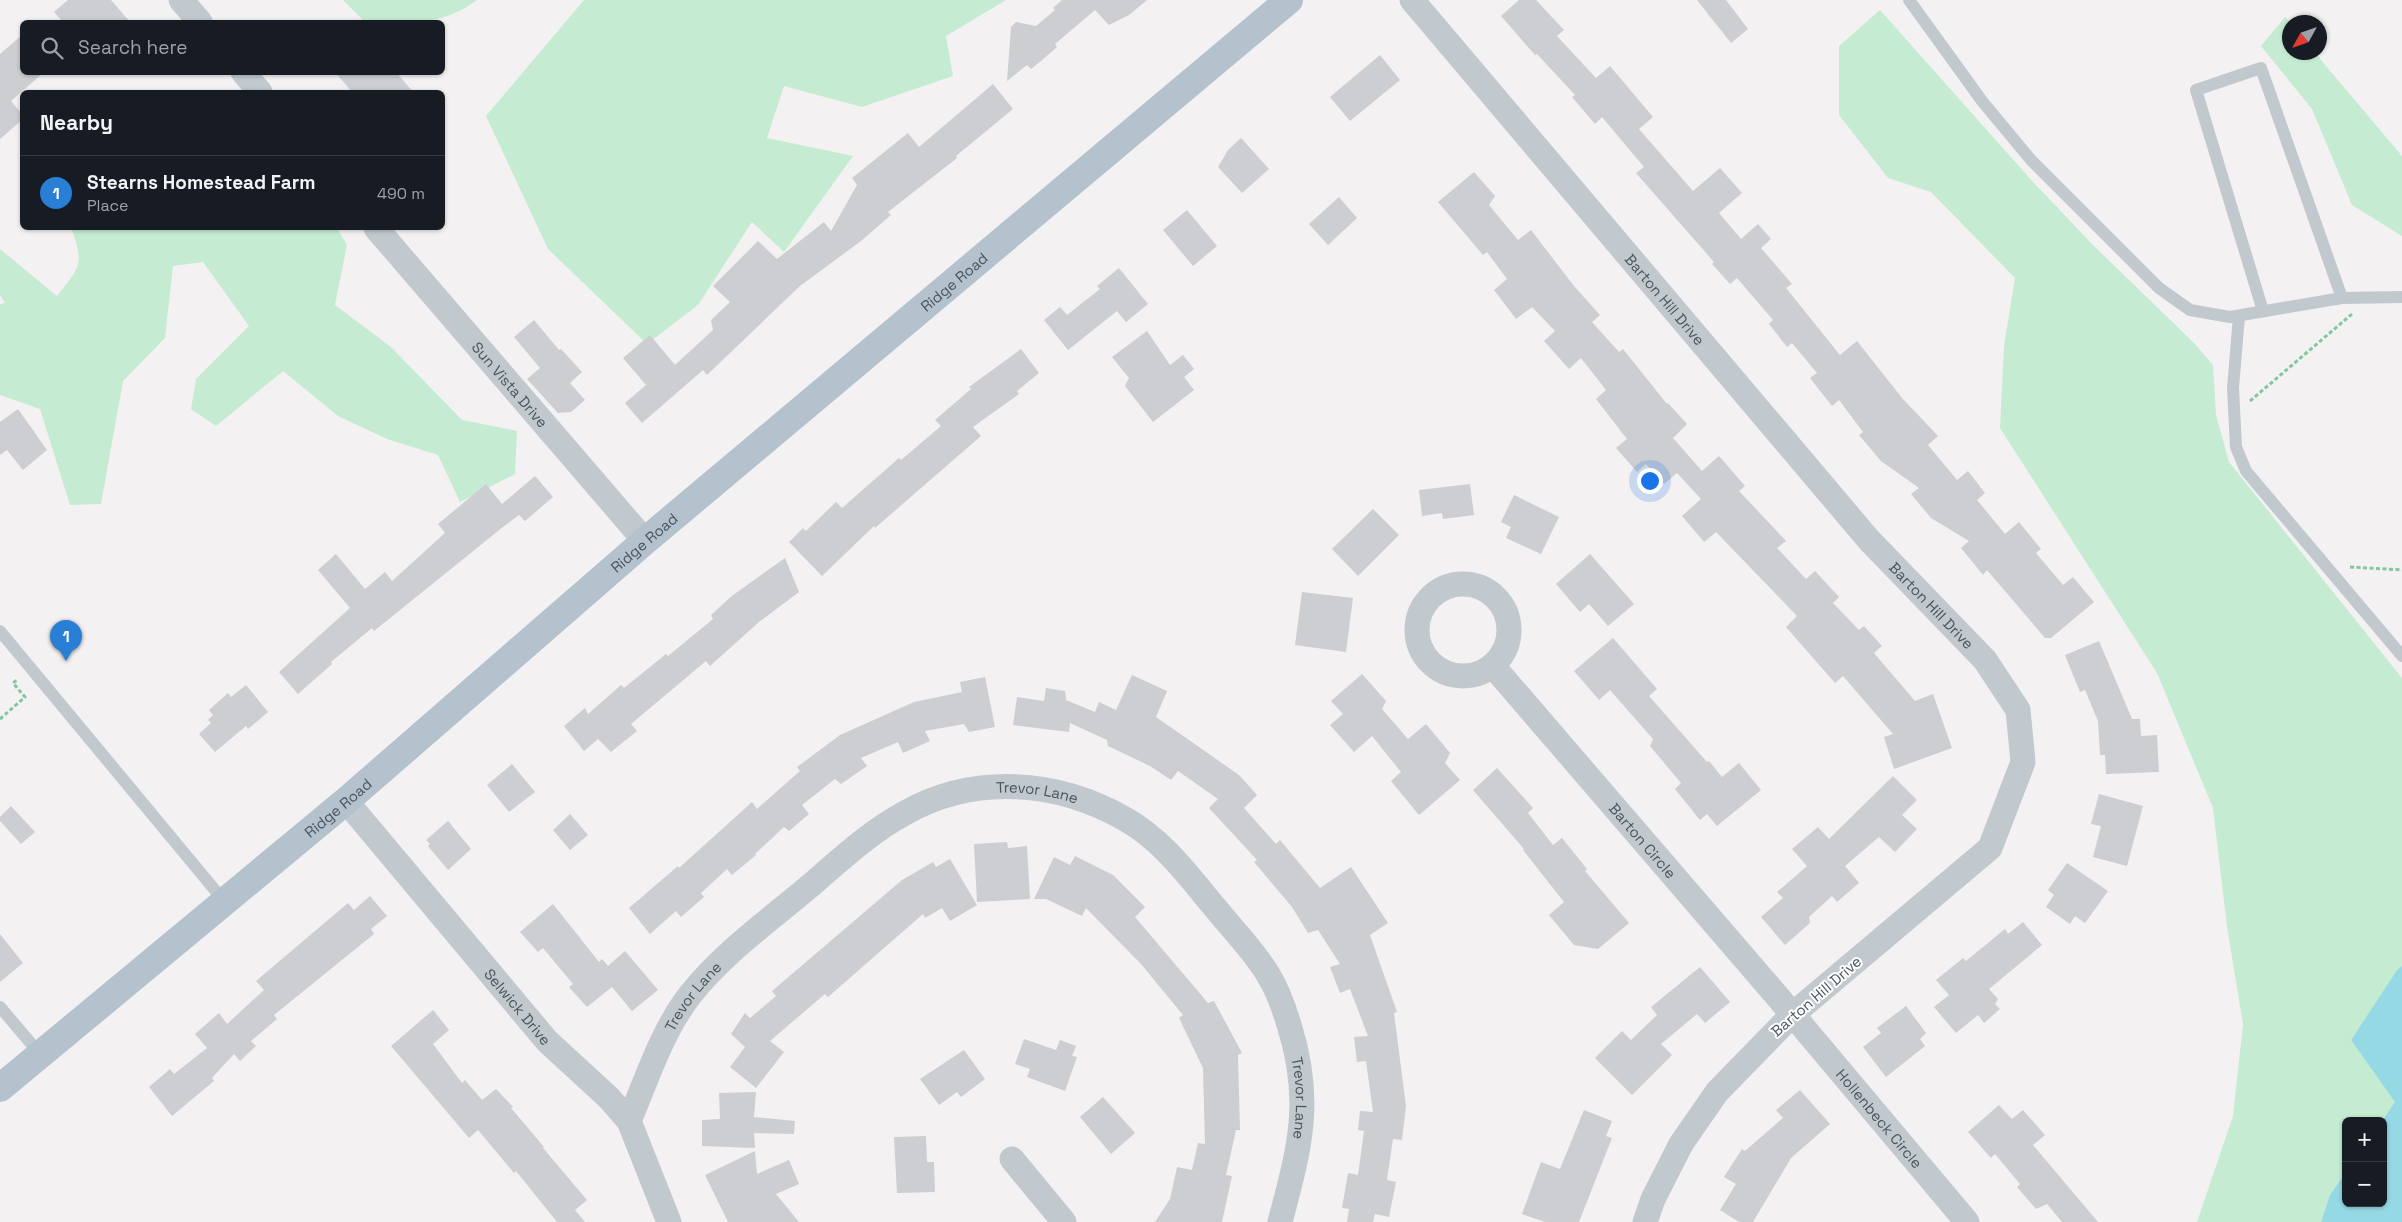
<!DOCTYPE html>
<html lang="en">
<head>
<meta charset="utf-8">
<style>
	body { margin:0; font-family:"Space Grotesk",sans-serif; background:#20242c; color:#f1f3f6 }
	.controls { position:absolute; right:15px; bottom:15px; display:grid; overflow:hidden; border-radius:8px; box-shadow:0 1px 4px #0004 }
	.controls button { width:45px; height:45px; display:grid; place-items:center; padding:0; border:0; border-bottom:1px solid #363941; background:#171b24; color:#f1f3f6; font:25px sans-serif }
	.compass { position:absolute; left:2282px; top:15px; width:45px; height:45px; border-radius:50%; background:#171b24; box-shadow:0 1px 4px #0004; rotate:230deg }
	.you { position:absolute; left:1649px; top:480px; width:18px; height:18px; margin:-12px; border:4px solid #fff; border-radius:50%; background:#1a73e8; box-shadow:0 0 0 8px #1a73e833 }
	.badge { display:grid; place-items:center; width:32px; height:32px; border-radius:50%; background:#297ed6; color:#fff; font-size:16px; font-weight:700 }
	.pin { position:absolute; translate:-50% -41px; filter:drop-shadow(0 1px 2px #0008) }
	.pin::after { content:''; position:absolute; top:26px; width:18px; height:15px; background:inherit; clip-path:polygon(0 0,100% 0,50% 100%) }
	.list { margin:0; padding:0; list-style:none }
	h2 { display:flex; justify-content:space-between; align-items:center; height:65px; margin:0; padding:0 20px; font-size:21px }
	h2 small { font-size:16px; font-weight:400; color:#9ea1a6 }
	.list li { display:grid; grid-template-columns:32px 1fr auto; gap:15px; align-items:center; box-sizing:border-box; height:75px; padding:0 20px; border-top:1px solid #363941 }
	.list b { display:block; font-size:19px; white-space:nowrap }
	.list p { margin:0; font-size:16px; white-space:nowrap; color:#9ea1a6 }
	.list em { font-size:16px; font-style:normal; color:#9ea1a6 }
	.icon { flex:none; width:28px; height:28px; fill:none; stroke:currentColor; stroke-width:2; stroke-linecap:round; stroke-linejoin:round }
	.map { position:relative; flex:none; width:2402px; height:1222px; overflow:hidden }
	.search { position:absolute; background:#171b24; box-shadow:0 1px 4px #0004; left:20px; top:20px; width:425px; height:55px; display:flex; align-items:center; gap:12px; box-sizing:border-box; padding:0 18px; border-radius:8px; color:#9ea1a6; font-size:19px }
	.panel { position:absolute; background:#171b24; box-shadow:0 1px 4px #0004; left:20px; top:90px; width:425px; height:140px; border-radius:8px }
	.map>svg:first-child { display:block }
	.green { fill:#c5ecd2 }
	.water { fill:#95d9e5 }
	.building { fill:#ccced2 }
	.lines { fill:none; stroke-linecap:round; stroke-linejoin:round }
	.path { stroke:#7fc8a0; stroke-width:3; stroke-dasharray:4 2.5; stroke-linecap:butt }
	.lane { stroke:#c1c9ce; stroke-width:12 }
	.street { stroke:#c1c9ce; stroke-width:25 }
	.primary { stroke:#b4c2cd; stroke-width:28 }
	.labels { text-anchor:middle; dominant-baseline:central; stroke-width:4; stroke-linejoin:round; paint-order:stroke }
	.street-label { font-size:15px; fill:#4b555d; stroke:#fff }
</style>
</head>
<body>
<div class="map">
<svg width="2402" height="1222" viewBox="0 0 2402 1222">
	<rect width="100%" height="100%" fill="#f3f1f2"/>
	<g class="green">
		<path d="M 343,0 L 477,0 C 441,27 408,22 365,22 Z"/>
		<path d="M 584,0 L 1006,0 L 946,36 L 953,76 L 862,107 L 784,86 L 767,138 L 853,156 L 784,252 L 752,222 L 698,305 L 647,344 L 548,249 L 486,116 Z"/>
		<path d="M 1880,10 L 2034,183 L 2094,246 L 2194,343 L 2213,365 L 2216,415 L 2229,462 L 2402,678 L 2402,966 L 2397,970 L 2351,1040 L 2396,1102 L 2382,1121 L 2346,1121 L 2346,1172 L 2330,1195 L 2321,1222 L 2197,1222 L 2233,1116 L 2243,1024 L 2227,927 L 2213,808 L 2157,673 L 2000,428 L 2004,346 L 2015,278 L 1931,192 L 1888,178 L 1839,115 L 1839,46 Z"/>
		<path d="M 2285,17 L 2290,22 L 2290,52 L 2315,53 L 2402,156 L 2402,236 L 2352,205 L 2312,109 L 2261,46 Z"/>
		<path d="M 71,228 L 337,228 L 347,245 L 335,305 L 391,347 L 462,420 L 517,431 L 515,474 L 460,502 L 438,455 L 387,439 L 338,416 L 283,371 L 216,426 L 191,409 L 196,379 L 249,326 L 203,262 L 173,266 L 165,338 L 123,381 L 101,504 L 70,505 L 40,409 L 0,395 L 0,304 L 5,303 L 0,295 L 0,249 L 57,296 C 80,267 85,264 71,228 Z"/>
	</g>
	<path class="water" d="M 2402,966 L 2402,1222 L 2321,1222 L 2330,1195 L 2346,1172 L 2346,1203 L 2383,1203 L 2382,1121 L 2395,1102 L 2351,1040 L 2397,970 Z"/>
	<g class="building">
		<path d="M 68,0 L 111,0 L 130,22 L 63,22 L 54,12 Z"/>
		<path d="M 1062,0 L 1147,0 L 1129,15 L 1109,25 L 1095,10 L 1055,44 L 1057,47 L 1041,61 L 1031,69 L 1027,65 L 1007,81 L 1011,27 L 1016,22 L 1036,26 L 1055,10 L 1053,8 Z"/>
		<path d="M 1519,0 L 1536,0 L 1564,30 L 1557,36 L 1596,78 L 1610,66 L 1653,117 L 1639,129 L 1693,191 L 1720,168 L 1742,193 L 1719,213 L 1741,239 L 1758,224 L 1771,239 L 1761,248 L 1792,284 L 1786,288 L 1840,355 L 1857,341 L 1902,398 L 1938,436 L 1928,445 L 1957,480 L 1968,471 L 1985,493 L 1977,500 L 2005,534 L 2019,522 L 2041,549 L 2036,553 L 2063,585 L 2073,577 L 2094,602 L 2051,638 L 2045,638 L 1987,570 L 1983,575 L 1961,548 L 1969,541 L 1931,518 L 1911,494 L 1919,488 L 1881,461 L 1859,435 L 1863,432 L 1839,400 L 1832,406 L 1810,378 L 1817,373 L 1792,343 L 1787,347 L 1769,324 L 1773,320 L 1737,278 L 1730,284 L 1712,264 L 1714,262 L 1636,173 L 1644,167 L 1602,117 L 1595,124 L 1572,97 L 1575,95 L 1537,54 L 1535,55 L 1501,16 Z"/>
		<path d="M 1697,0 L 1726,0 L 1748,29 L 1731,43 Z"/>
		<path d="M 22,35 L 22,72 L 44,72 L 11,101 L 22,114 L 22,120 L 0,139 L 0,54 Z"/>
		<path d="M 1380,55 L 1400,80 L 1350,121 L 1330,97 Z"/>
		<path d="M 335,72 L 396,72 L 413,92 L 352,92 Z"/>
		<path d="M 993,84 L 1013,109 L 956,156 L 957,158 L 888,212 L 891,215 L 861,241 L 800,286 L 707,375 L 703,370 L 642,423 L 625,403 L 646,385 L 623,358 L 650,335 L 675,365 L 713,330 L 711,320 L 730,302 L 713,286 L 758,241 L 777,259 L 824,222 L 831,231 L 857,185 L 852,178 L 908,133 L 919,147 Z"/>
		<path d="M 1241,138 L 1269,169 L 1242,193 L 1218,167 L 1228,150 Z"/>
		<path d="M 1474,172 L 1495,196 L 1489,205 L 1518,240 L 1531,230 L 1574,286 L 1600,315 L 1592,322 L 1619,352 L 1623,349 L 1667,404 L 1668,403 L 1687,424 L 1673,438 L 1702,471 L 1719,456 L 1745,486 L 1739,491 L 1786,541 L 1777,548 L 1806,579 L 1815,571 L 1839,597 L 1833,603 L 1859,630 L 1864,626 L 1882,646 L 1874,653 L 1915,701 L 1933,694 L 1952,748 L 1894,769 L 1884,737 L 1893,734 L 1843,676 L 1835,683 L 1786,627 L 1797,616 L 1716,532 L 1704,542 L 1682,516 L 1701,499 L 1677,473 L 1664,484 L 1646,464 L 1637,472 L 1616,448 L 1627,439 L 1596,399 L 1606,390 L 1581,358 L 1569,369 L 1544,341 L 1555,331 L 1532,307 L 1516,319 L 1494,290 L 1507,279 L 1487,252 L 1483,255 L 1438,202 Z"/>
		<path d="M 1339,197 L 1357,218 L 1328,245 L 1309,224 Z"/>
		<path d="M 1187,210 L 1217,246 L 1193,266 L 1163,230 Z"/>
		<path d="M 1119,268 L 1148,304 L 1126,322 L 1117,311 L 1068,350 L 1044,320 L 1060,307 L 1067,315 L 1100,289 L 1097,286 Z"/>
		<path d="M 534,320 L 559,350 L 561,349 L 582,372 L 570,383 L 585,400 L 571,412 L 558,413 L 527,379 L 540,368 L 514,337 Z"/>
		<path d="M 1147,331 L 1170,365 L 1183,355 L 1194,369 L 1184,377 L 1194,390 L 1153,422 L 1125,386 L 1129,378 L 1112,357 Z"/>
		<path d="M 1021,349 L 1039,373 L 1017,391 L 1019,394 L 973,427 L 981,436 L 875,528 L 874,526 L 822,576 L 789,542 L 803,528 L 806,531 L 836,502 L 842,508 L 899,458 L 901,460 L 941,426 L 935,420 L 971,389 L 969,387 Z"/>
		<path d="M 18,409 L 47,450 L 23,470 L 7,450 L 0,455 L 0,422 Z"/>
		<path d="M 535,476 L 553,497 L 525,521 L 519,515 L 503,527 L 374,631 L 372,628 L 331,662 L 332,664 L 298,694 L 279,672 L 350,608 L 318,570 L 336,554 L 365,589 L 385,572 L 392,581 L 445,533 L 438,524 L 486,484 L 502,504 Z"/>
		<path d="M 1470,484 L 1474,515 L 1443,519 L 1442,513 L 1422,516 L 1419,490 Z"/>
		<path d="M 1514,495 L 1559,517 L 1541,554 L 1506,538 L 1511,527 L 1501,522 Z"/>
		<path d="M 1373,509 L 1399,535 L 1358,576 L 1332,549 Z"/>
		<path d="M 1590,554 L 1634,604 L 1608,626 L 1589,604 L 1580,612 L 1556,584 Z"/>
		<path d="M 785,558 L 799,592 L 759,622 L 710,666 L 706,661 L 631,724 L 637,731 L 611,752 L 598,739 L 584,751 L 564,726 L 585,708 L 588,714 L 621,685 L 624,688 L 666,654 L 668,656 L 713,619 L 711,615 L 733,595 Z"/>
		<path d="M 1302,592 L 1353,598 L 1346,652 L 1295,645 Z"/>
		<path d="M 1613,638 L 1657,689 L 1649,696 L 1707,762 L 1709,761 L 1722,777 L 1739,763 L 1761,790 L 1717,826 L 1707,814 L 1700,820 L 1675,789 L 1681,783 L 1650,746 L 1653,739 L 1610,690 L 1599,700 L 1574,671 Z"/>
		<path d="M 2099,641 L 2132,719 L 2140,719 L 2141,736 L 2157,735 L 2159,772 L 2106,774 L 2105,755 L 2100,755 L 2098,721 L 2085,690 L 2080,692 L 2065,655 Z"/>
		<path d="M 1362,674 L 1386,701 L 1382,709 L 1408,739 L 1426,724 L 1450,753 L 1445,763 L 1460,780 L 1419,815 L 1391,781 L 1401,772 L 1372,736 L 1354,752 L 1330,725 L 1343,714 L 1331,701 Z"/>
		<path d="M 1132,675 L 1167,691 L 1156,717 L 1239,775 L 1257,795 L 1244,808 L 1276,844 L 1280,840 L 1320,888 L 1351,867 L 1388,923 L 1370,935 L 1397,1012 L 1394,1013 L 1406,1106 L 1402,1140 L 1393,1139 L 1387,1180 L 1396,1182 L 1389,1217 L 1375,1214 L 1373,1222 L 1347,1222 L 1349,1209 L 1342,1208 L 1348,1173 L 1358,1175 L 1364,1131 L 1358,1130 L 1360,1111 L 1373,1112 L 1366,1061 L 1357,1062 L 1354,1037 L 1368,1036 L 1350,989 L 1340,993 L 1330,967 L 1340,964 L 1318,930 L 1308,933 L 1292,907 L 1254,862 L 1257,860 L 1209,808 L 1218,799 L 1178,771 L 1171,780 L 1150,766 L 1108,746 L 1107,740 L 1070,723 L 1069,732 L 1013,725 L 1017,697 L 1044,701 L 1046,688 L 1065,691 L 1066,700 L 1095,712 L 1099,702 L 1116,710 Z"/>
		<path d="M 985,677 L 995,727 L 969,732 L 964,724 L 925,731 L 930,741 L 903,753 L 898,742 L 861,758 L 867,766 L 841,784 L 835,779 L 802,805 L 809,814 L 789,831 L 784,827 L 755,854 L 756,855 L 732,875 L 727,869 L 701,893 L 704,897 L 681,917 L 676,911 L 650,934 L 629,908 L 678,866 L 679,868 L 752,802 L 757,809 L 800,771 L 797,767 L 840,735 L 914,702 L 962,692 L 960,682 Z"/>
		<path d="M 246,685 L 268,712 L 248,729 L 246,726 L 215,752 L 199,734 L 211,723 L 208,720 L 213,715 L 209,710 L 228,693 L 231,697 Z"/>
		<path d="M 512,764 L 535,792 L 509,812 L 487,785 Z"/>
		<path d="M 1497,768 L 1533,808 L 1528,813 L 1553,845 L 1562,838 L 1587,869 L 1585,871 L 1629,923 L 1598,949 L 1574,945 L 1549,915 L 1564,902 L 1523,850 L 1524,849 L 1473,790 Z"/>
		<path d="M 1893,776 L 1917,800 L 1902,815 L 1917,829 L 1895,852 L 1879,837 L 1845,866 L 1859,883 L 1837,902 L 1832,896 L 1809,917 L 1810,923 L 1785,945 L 1761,917 L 1783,898 L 1777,892 L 1807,866 L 1792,849 L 1818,827 L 1829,839 Z"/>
		<path d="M 2099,794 L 2143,806 L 2127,866 L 2093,857 L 2101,826 L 2091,824 Z"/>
		<path d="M 11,806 L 35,832 L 21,844 L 0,821 L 0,817 Z"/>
		<path d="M 570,814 L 588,835 L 570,850 L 553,830 Z"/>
		<path d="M 448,821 L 471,849 L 448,870 L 428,846 L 430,844 L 426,840 Z"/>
		<path d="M 1007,842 L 1008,848 L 1027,846 L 1030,899 L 977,902 L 974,844 Z"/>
		<path d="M 1075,856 L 1113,875 L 1145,907 L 1135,917 L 1208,1003 L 1214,1001 L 1242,1053 L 1238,1055 L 1240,1130 L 1236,1130 L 1226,1175 L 1232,1176 L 1222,1222 L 1155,1222 L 1170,1199 L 1177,1167 L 1192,1170 L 1198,1143 L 1205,1144 L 1203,1068 L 1179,1018 L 1183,1015 L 1141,964 L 1086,908 L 1082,916 L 1046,899 L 1034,899 L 1054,857 L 1070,865 Z"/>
		<path d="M 950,859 L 977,905 L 950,921 L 942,908 L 925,918 L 923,914 L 828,997 L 825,994 L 798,1017 L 770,1041 L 784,1052 L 756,1088 L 730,1067 L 745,1047 L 731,1034 L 745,1013 L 750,1018 L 776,996 L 772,991 L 902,880 L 933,862 L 936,867 Z"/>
		<path d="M 2067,863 L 2108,891 L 2085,923 L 2075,916 L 2070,924 L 2046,907 L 2054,895 L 2048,890 Z"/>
		<path d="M 370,896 L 387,916 L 371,929 L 374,934 L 274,1015 L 277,1019 L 251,1041 L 256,1046 L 240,1061 L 234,1054 L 212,1078 L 214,1081 L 172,1116 L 149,1087 L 170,1069 L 174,1074 L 207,1048 L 195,1034 L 219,1013 L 227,1024 L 264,990 L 256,981 L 348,903 L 354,910 Z"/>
		<path d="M 553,904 L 599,962 L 602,959 L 608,966 L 625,951 L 658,990 L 632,1011 L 612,987 L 587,1007 L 569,987 L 573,984 L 543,948 L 538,952 L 520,932 Z"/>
		<path d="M 2023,922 L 2042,945 L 1989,989 L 1998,999 L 1995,1004 L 2000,1009 L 1984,1023 L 1978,1015 L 1956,1033 L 1934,1007 L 1949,995 L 1936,980 L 1963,958 L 1966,961 L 2005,929 L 2008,934 Z"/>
		<path d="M 0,934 L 23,963 L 0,982 Z"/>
		<path d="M 1700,967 L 1730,1002 L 1705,1023 L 1697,1014 L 1661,1044 L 1672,1055 L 1632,1095 L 1595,1058 L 1622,1031 L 1631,1040 L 1657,1015 L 1651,1007 Z"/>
		<path d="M 1906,1006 L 1926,1033 L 1920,1039 L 1925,1046 L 1886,1077 L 1863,1047 L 1881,1033 L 1877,1028 Z"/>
		<path d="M 433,1010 L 449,1030 L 433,1044 L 462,1083 L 465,1080 L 482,1100 L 496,1089 L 513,1107 L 511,1108 L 544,1147 L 543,1148 L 587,1200 L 575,1210 L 585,1222 L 557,1222 L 516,1171 L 514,1173 L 478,1130 L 469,1138 L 391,1046 Z"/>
		<path d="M 1024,1039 L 1056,1050 L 1060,1040 L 1076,1046 L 1072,1056 L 1077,1057 L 1065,1091 L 1027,1077 L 1030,1069 L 1015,1064 Z"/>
		<path d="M 964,1050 L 985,1079 L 961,1097 L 957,1092 L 939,1105 L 920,1079 Z"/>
		<path d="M 1800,1090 L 1830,1124 L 1791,1158 L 1753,1222 L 1739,1222 L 1720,1210 L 1736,1184 L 1724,1177 L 1742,1149 L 1745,1151 L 1783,1118 L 1776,1110 Z"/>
		<path d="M 756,1092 L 754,1117 L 795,1121 L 794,1134 L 754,1133 L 755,1148 L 702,1146 L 702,1120 L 720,1119 L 719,1093 Z"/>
		<path d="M 1103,1097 L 1135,1133 L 1111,1154 L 1080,1117 Z"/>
		<path d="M 1999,1105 L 2012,1119 L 2023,1110 L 2045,1135 L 2033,1145 L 2098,1222 L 2062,1222 L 2047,1204 L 2036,1209 L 2017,1187 L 2020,1184 L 1995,1154 L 1991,1158 L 1968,1132 Z"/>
		<path d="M 1584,1110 L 1612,1121 L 1606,1136 L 1612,1138 L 1579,1222 L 1545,1222 L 1522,1214 L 1541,1162 L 1560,1169 Z"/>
		<path d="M 926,1136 L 927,1162 L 934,1162 L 935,1192 L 897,1193 L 894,1137 Z"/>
		<path d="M 755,1151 L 757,1174 L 789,1160 L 799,1184 L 776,1194 L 799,1222 L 728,1222 L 705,1175 Z"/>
	</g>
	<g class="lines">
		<g class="path">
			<path d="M 2250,401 L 2352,314"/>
			<path d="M 2350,567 L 2402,570"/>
			<path d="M 0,719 L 25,697 L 13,683 L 18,679"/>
		</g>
		<g class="lane">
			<path d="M 1909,0 L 1982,101 L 2031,160 L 2159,288 L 2190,310 L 2230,317 L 2342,298 L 2402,297"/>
			<path d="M 2263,311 L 2196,90 L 2261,68 L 2342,298"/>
			<path d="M 2239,316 L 2233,388 L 2236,447 L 2246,471 L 2402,656"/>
			<path d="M 0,631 L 224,901"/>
			<path d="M 0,1007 L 40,1054"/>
		</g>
		<g class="street">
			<path d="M 181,0 L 200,22"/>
			<path id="s1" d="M 1412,0 L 1869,540 L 1985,660 L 2018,710 L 2023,762 L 1990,848 L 1793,1014 L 1717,1092 L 1681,1144 L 1653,1199 L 1645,1222"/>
			<path d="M 243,72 L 260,92"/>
			<path id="s2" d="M 376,228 L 645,541"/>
			<circle cx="1463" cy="630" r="46"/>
			<path id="s3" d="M 1493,666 L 1777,996 L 1967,1222"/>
			<path id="s4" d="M 346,801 L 547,1041 L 609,1098 L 629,1121 L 669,1222"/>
			<path id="s5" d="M 629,1121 C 647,1079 662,1031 690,995 C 724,952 770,920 811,885 C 841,859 870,832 905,813 C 974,774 1057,780 1125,819 C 1163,840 1190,878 1217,910 C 1234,931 1255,952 1269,976 C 1279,992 1285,1011 1290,1028 C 1313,1103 1299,1150 1280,1222"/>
			<path d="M 1012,1159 L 1064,1222"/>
		</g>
		<path class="primary" id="s6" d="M 0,1088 L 346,801 L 645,541 L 1289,0"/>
	</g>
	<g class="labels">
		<g class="street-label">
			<text stroke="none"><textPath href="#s6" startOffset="1249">Ridge Road</textPath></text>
			<text stroke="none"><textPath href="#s1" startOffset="392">Barton Hill Drive</textPath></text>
			<text stroke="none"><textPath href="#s2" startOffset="206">Sun Vista Drive</textPath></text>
			<text stroke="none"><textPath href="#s6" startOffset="844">Ridge Road</textPath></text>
			<text stroke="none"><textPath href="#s1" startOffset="798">Barton Hill Drive</textPath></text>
			<text stroke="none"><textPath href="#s5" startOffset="560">Trevor Lane</textPath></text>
			<text stroke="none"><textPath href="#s6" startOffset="439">Ridge Road</textPath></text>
			<text stroke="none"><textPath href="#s3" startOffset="230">Barton Circle</textPath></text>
			<text transform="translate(1816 996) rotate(-41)">Barton Hill Drive</text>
			<text stroke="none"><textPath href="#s5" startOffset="141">Trevor Lane</textPath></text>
			<text stroke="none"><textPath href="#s4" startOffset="268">Selwick Drive</textPath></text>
			<text stroke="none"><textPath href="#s5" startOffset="995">Trevor Lane</textPath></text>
			<text stroke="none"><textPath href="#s3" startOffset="595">Hollenbeck Circle</textPath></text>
		</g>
	</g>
</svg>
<div class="controls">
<button>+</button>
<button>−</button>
</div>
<svg class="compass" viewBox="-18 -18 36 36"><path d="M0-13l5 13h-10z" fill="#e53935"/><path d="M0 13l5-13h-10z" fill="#9ea1a6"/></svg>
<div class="you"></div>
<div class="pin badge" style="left:66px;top:661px">1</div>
<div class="search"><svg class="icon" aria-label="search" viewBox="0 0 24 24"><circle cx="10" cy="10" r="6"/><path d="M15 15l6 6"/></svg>Search here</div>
<section class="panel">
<h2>Nearby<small></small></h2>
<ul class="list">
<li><span class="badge">1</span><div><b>Stearns Homestead Farm</b><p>Place</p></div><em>490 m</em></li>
</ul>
</section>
</div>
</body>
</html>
